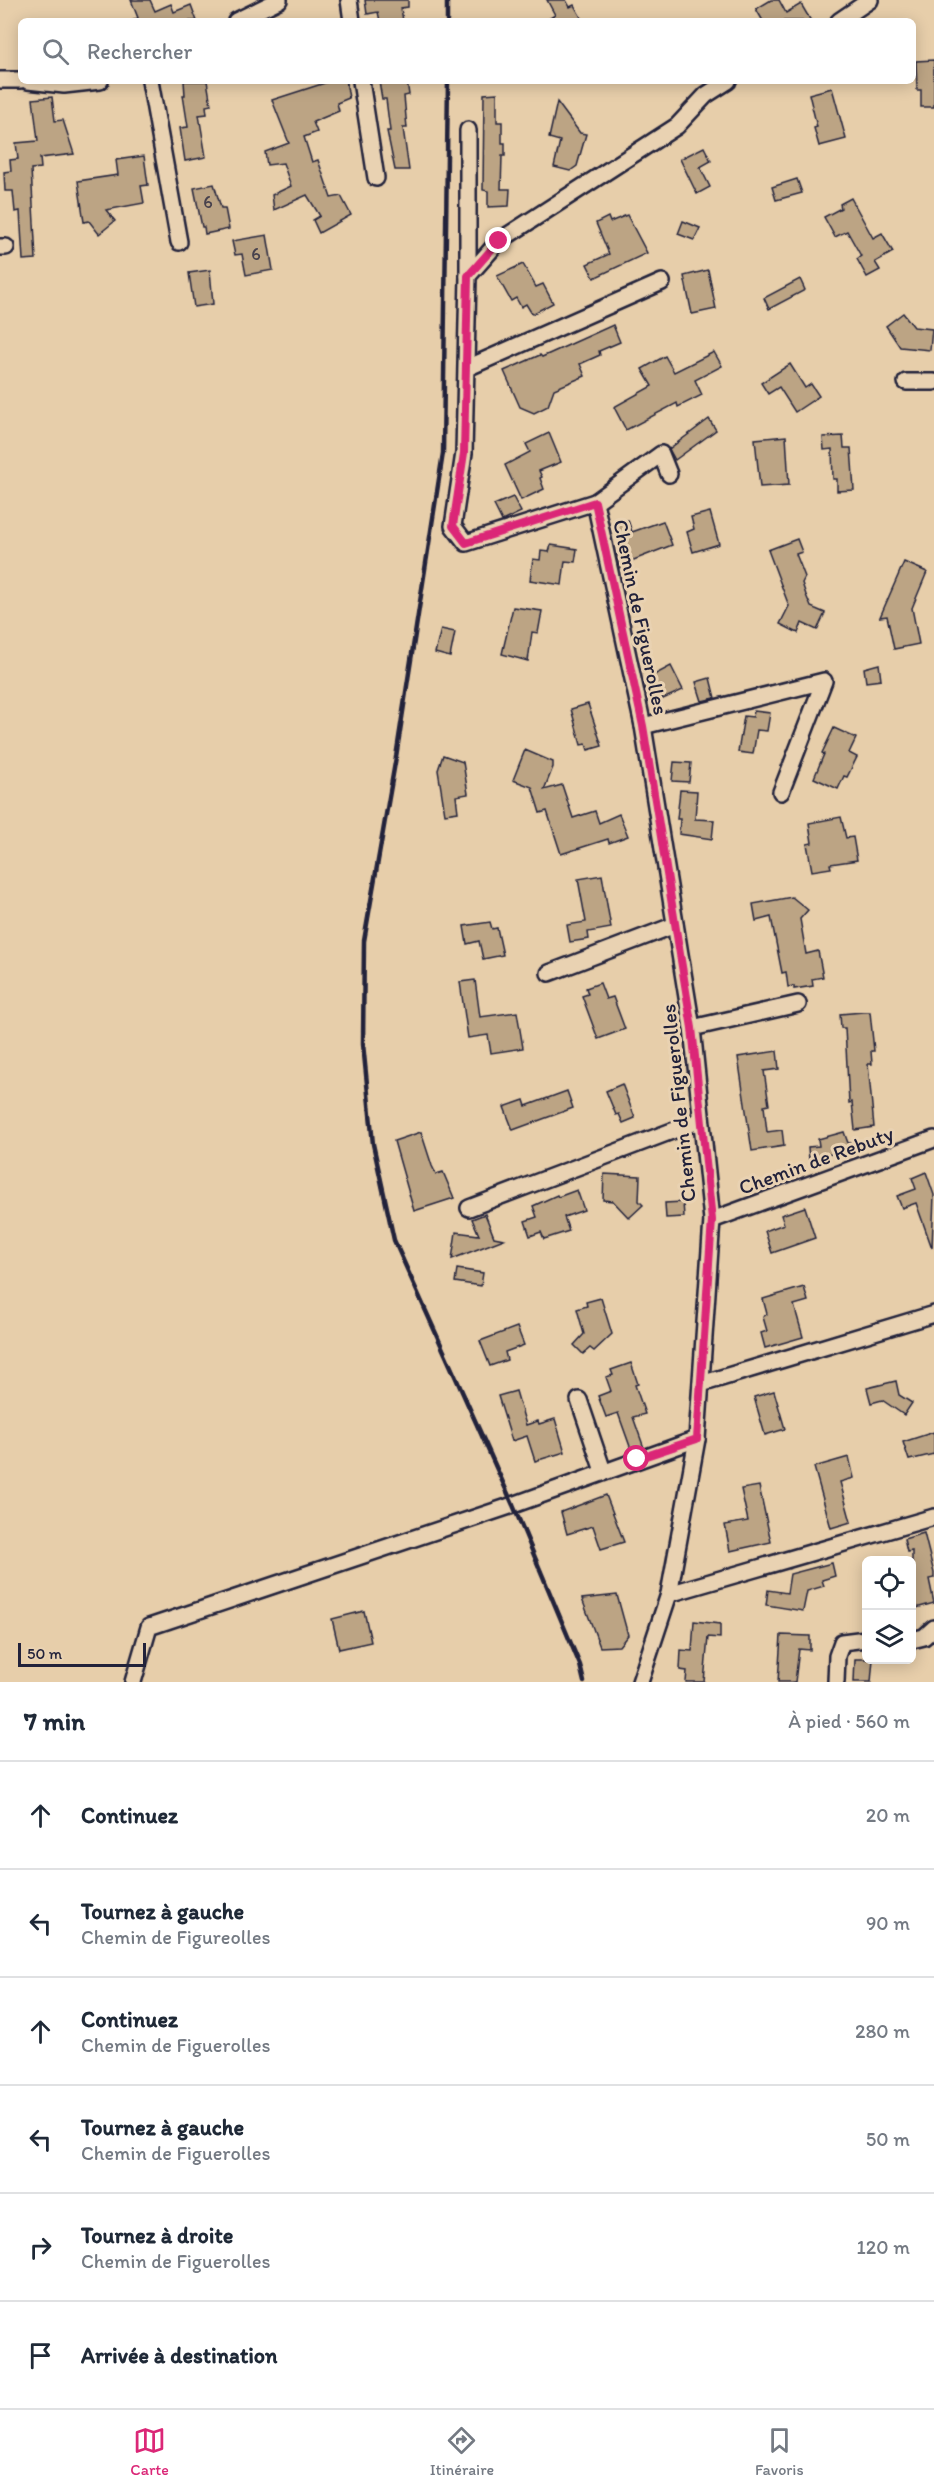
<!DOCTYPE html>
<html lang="fr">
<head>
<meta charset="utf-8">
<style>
	body { margin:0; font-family:Itim,sans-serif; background:#f6f6f7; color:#1f2937 }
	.controls { position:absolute; right:18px; bottom:18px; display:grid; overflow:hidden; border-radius:9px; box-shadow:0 3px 15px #0003 }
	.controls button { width:54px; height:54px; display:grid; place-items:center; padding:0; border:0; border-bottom:2px solid #e0e1e3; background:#fff; color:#1f2937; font:30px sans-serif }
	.scale { position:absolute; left:18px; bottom:15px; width:128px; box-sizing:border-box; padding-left:6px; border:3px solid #22223b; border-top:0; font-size:16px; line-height:21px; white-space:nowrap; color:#22223b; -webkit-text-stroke:4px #e9d2b2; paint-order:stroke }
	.stop { position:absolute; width:18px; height:18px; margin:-14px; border:4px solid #db2777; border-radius:50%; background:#fff }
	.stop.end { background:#db2777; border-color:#fff; box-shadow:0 2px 6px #0008 }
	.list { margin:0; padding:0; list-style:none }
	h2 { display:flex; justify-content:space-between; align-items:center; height:78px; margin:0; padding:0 24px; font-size:26px }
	h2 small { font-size:20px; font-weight:400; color:#747a83 }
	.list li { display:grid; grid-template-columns:39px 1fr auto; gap:18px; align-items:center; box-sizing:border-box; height:108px; padding:0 24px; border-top:2px solid #e0e1e3 }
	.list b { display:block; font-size:22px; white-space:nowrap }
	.list p { margin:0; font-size:20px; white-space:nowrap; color:#747a83 }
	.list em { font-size:20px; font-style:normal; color:#747a83 }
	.icon { flex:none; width:33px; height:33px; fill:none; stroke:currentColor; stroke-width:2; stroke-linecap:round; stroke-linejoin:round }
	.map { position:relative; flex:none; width:934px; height:1682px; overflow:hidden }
	.search { position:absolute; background:#fff; box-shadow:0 3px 15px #0003; left:18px; right:18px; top:18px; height:66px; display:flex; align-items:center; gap:15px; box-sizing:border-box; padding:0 21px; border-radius:9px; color:#747a83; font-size:22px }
	.sheet { height:726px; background:#fff }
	nav { display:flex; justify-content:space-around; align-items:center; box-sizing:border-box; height:84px; border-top:2px solid #e0e1e3; background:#fff; font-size:16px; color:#747a83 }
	nav a { display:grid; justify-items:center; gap:3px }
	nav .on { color:#db2777 }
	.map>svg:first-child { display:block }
	.building { fill:#bca484; stroke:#22223b; stroke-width:1.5 }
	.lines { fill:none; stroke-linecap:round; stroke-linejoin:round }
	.minor-casing { stroke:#22223b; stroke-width:20 }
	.minor { stroke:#e9d2b2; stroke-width:15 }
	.rail { stroke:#22223b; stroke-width:4.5 }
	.route { stroke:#db2777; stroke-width:8 }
	.labels { text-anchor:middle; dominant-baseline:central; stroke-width:6; stroke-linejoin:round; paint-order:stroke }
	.number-label { font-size:18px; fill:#48424d }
	.street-label { font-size:21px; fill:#22223b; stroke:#e9d2b2 }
</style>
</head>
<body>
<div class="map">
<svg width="934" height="1682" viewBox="0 0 934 1682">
	<rect width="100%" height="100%" fill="#e7ceaa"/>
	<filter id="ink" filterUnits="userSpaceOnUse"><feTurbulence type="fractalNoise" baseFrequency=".0167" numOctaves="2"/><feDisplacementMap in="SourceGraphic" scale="12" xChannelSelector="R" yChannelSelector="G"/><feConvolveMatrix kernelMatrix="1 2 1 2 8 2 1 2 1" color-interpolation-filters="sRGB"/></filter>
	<g filter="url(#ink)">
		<g class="building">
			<path d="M 131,0 L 150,0 L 155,11 L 171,4 L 174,12 L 191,5 L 197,21 L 132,21 L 138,18 Z"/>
			<path d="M 365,0 L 408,0 L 408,7 L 401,8 L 403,21 L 380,21 L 378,12 L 367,14 Z"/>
			<path d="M 547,0 L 566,0 L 570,7 L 574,5 L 583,21 L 545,21 L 555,15 Z"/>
			<path d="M 771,0 L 779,0 L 786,13 L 801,4 L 811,21 L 763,21 L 756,9 Z"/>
			<path d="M 934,60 L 934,107 L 921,107 L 921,90 L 917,90 L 916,61 Z"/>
			<path d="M 184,81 L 207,81 L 211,105 L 206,106 L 207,114 L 199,115 L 206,157 L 185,161 L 180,128 L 188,127 L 183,95 L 185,95 Z"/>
			<path d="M 331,81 L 346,81 L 349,98 L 337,103 L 339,111 L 313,122 L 317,132 L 304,137 L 312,162 L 318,160 L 331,198 L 341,196 L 351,215 L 319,233 L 313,220 L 320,216 L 307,195 L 274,210 L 272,195 L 291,186 L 283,163 L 267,165 L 265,152 L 289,143 L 272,100 Z"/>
			<path d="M 379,81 L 407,81 L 409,95 L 404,96 L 407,128 L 403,128 L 409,170 L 395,170 L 387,131 L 390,131 L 386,99 L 382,99 Z"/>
			<path d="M 832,88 L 846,139 L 819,146 L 814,128 L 817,127 L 809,94 Z"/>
			<path d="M 497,93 L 497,122 L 502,122 L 502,143 L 505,143 L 505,156 L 502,156 L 501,189 L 510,189 L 509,206 L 488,207 L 488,191 L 483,190 L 484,94 Z"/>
			<path d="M 52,97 L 55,121 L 63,120 L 74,154 L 40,158 L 41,168 L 31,169 L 36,259 L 23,260 L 20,211 L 15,212 L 13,191 L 5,191 L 4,172 L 11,171 L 10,160 L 18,159 L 16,143 L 38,141 L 33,99 Z"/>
			<path d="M 557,102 L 580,133 L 586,134 L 577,166 L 570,171 L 554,167 L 560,141 L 549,138 Z"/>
			<path d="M 704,147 L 711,161 L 700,167 L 710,187 L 697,194 L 680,159 Z"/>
			<path d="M 144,156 L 148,185 L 141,186 L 144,203 L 106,210 L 115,221 L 99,234 L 89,221 L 84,222 L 78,181 L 118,175 L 116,160 Z"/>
			<path d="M 797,179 L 802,193 L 776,200 L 772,187 Z"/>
			<path d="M 214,184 L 221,208 L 225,208 L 229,229 L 205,234 L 204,227 L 202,227 L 194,188 Z"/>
			<path d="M 851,198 L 873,238 L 882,233 L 893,252 L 875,262 L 880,270 L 867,277 L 857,259 L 861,256 L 847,231 L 835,237 L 824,217 L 841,208 L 840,204 Z"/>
			<path d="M 627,215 L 647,253 L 594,278 L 587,264 L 609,254 L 596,223 L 608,217 L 610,222 Z"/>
			<path d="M 683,221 L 700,228 L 694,240 L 678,234 Z"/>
			<path d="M 267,235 L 273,270 L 246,275 L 242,254 L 235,255 L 232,241 Z"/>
			<path d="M 523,264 L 536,287 L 543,284 L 553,303 L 532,314 L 526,304 L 521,307 L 516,298 L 511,301 L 497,276 Z"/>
			<path d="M 210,270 L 213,304 L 194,307 L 189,273 Z"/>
			<path d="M 708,270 L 716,309 L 692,314 L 684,276 Z"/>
			<path d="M 800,279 L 805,290 L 769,309 L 764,298 Z"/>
			<path d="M 903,313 L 914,327 L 932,329 L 930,350 L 900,347 L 886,326 Z"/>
			<path d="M 613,325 L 620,342 L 599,351 L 600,355 L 580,364 L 585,376 L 554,389 L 548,406 L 534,413 L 520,407 L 504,371 L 540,355 L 542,357 Z"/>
			<path d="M 714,352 L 722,366 L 695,380 L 702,395 L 678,407 L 677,403 L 626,430 L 614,407 L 652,386 L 642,369 L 665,356 L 674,372 Z"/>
			<path d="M 790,364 L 805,388 L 811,384 L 819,396 L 795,412 L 779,387 L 768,394 L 761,383 Z"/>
			<path d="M 709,419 L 716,430 L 675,460 L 669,449 Z"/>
			<path d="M 549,433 L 561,462 L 539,471 L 542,477 L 540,478 L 544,489 L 521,500 L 505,465 L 530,452 L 526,444 Z"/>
			<path d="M 786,436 L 789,485 L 760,487 L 755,439 Z"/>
			<path d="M 843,436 L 844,448 L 851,448 L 854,490 L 837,491 L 837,479 L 833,479 L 832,449 L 824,450 L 823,437 Z"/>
			<path d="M 513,497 L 521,512 L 502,521 L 494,505 Z"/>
			<path d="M 710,512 L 719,544 L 693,552 L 687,532 L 694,529 L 691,517 Z"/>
			<path d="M 628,520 L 632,532 L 663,521 L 672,545 L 631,561 L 632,566 L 619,568 L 616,555 L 624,554 L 615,525 Z"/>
			<path d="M 797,539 L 802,552 L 796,554 L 805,577 L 802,583 L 806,595 L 811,607 L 825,613 L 817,630 L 802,623 L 798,633 L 780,624 L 789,606 L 768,550 Z"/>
			<path d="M 551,545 L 577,549 L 575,562 L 565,561 L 562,585 L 530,580 L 533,559 L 540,560 L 541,551 L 549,552 Z"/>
			<path d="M 904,562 L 927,572 L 912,608 L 919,644 L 894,649 L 887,616 L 880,617 Z"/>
			<path d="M 513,607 L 542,611 L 538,633 L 532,632 L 528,661 L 502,654 Z"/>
			<path d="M 441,629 L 455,632 L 450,657 L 435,653 Z"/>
			<path d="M 879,664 L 881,680 L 866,682 L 864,668 Z"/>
			<path d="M 671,666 L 683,690 L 663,699 L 652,676 Z"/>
			<path d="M 710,678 L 715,698 L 702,701 L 696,682 Z"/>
			<path d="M 588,704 L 602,746 L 588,750 L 586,744 L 581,745 L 571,709 Z"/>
			<path d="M 754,711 L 770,713 L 767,731 L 757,730 L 753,754 L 738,752 L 744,716 L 753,717 Z"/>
			<path d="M 834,728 L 856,738 L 849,753 L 857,757 L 847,777 L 844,776 L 838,789 L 814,778 L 824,754 L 822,753 Z"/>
			<path d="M 525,750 L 553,762 L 553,767 L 544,790 L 562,785 L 573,818 L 595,811 L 599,823 L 619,814 L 628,836 L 609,843 L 608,839 L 561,854 L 547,811 L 540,813 L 532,787 L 513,780 Z"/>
			<path d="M 443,755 L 463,762 L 468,794 L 456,796 L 458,812 L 445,814 L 438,770 Z"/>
			<path d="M 674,762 L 691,763 L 689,782 L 672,781 Z"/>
			<path d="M 680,790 L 697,791 L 695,819 L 714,820 L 712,839 L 679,834 L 680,819 L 677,819 Z"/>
			<path d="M 841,817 L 846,838 L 853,837 L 857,860 L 830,864 L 831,868 L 812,871 L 807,844 L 812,843 L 809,823 Z"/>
			<path d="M 602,875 L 611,928 L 588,932 L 589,939 L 570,942 L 567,925 L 586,922 L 578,879 Z"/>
			<path d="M 792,897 L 808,910 L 800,919 L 806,954 L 818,951 L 823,977 L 812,979 L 813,986 L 794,989 L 794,986 L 788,987 L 786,972 L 782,973 L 771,917 L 756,921 L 753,904 Z"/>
			<path d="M 490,922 L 492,929 L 497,928 L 503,955 L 483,959 L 479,941 L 467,944 L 464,926 Z"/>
			<path d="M 475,980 L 480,1017 L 517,1012 L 523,1048 L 491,1053 L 488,1035 L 468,1038 L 460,982 Z"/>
			<path d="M 600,983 L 606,999 L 613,997 L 625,1029 L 598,1039 L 582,996 L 588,994 L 586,988 Z"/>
			<path d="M 863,1012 L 870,1012 L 874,1051 L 871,1051 L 872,1064 L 868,1064 L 874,1127 L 855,1130 L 852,1102 L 849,1103 L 845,1028 L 841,1028 L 840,1014 Z"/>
			<path d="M 777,1051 L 779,1069 L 764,1071 L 769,1105 L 764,1106 L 767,1132 L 782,1130 L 784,1146 L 752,1151 L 738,1057 Z"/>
			<path d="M 622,1084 L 635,1118 L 623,1123 L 619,1114 L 616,1115 L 606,1091 Z"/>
			<path d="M 567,1091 L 573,1108 L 513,1130 L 504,1107 L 524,1100 L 526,1106 Z"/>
			<path d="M 421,1132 L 432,1166 L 436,1174 L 443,1172 L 454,1198 L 414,1211 L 394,1141 Z"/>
			<path d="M 844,1132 L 848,1143 L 852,1143 L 853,1147 L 809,1161 L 808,1147 L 819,1146 L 818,1139 Z"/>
			<path d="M 926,1172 L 934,1195 L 932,1248 L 916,1203 L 902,1208 L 897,1196 L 916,1189 L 912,1178 Z"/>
			<path d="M 604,1174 L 640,1176 L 639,1201 L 643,1205 L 629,1218 L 613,1201 L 603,1200 Z"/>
			<path d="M 577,1190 L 584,1210 L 564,1217 L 569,1231 L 544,1239 L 541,1232 L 530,1236 L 525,1221 L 537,1217 L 533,1206 L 557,1195 L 558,1197 Z"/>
			<path d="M 683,1202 L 684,1217 L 666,1218 L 665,1203 Z"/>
			<path d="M 805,1207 L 815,1238 L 772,1253 L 765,1231 L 784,1224 L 781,1215 Z"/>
			<path d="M 485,1214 L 494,1237 L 504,1239 L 452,1259 L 456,1232 L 479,1235 L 472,1219 Z"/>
			<path d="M 457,1269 L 483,1273 L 481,1286 L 455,1282 Z"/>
			<path d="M 804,1287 L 808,1301 L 794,1305 L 803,1337 L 765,1348 L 761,1333 L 767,1331 L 763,1317 L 767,1314 L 763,1299 Z"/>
			<path d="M 601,1298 L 612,1334 L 594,1351 L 590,1348 L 583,1354 L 574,1345 L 584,1334 L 577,1309 L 587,1306 L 586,1302 Z"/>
			<path d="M 517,1327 L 524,1345 L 505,1352 L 507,1360 L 490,1366 L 480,1341 Z"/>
			<path d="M 631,1363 L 638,1384 L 635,1385 L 645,1414 L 633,1417 L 644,1448 L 632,1452 L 618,1413 L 606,1417 L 598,1396 L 611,1391 L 606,1377 L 613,1375 L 611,1370 Z"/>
			<path d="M 896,1381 L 899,1395 L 912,1403 L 904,1415 L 882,1400 L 871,1403 L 867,1388 Z"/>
			<path d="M 516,1391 L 526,1425 L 538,1421 L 539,1424 L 555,1419 L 565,1452 L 535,1461 L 527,1436 L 512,1441 L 498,1396 Z"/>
			<path d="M 774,1391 L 785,1429 L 765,1435 L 754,1397 Z"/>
			<path d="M 934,1432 L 934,1454 L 909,1460 L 903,1442 Z"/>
			<path d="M 849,1457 L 854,1478 L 840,1482 L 851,1522 L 831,1528 L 814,1467 Z"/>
			<path d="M 759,1486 L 771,1542 L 730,1551 L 725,1525 L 748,1521 L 741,1489 Z"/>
			<path d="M 606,1495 L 624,1542 L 601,1549 L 593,1526 L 567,1534 L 561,1512 Z"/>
			<path d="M 924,1533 L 934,1573 L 934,1578 L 929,1579 L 934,1603 L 916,1608 L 912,1589 L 912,1551 L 907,1552 L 904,1539 Z"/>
			<path d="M 832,1563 L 835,1576 L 822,1580 L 824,1586 L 807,1591 L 803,1611 L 766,1605 L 768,1590 L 787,1593 L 790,1574 Z"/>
			<path d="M 617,1595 L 628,1635 L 619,1646 L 600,1647 L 582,1599 Z"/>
			<path d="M 364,1611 L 371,1642 L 339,1649 L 332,1619 Z"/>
			<path d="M 694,1621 L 720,1624 L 720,1638 L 708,1637 L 704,1682 L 686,1682 L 687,1671 L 680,1670 L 681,1650 L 692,1651 Z"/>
			<path d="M 781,1635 L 810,1636 L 810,1650 L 799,1649 L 795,1682 L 778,1682 Z"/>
			<path d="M 855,1659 L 873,1659 L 871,1682 L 854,1682 Z"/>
		</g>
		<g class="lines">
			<g class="minor-casing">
				<g id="minor">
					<path d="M 349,0 L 352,21"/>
					<path d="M 236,21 L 279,0"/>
					<path d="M 839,21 L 870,0"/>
					<path d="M 0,80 L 21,80"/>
					<path d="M 28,81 L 64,85 L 100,81"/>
					<path d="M 150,81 L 179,242"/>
					<path d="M 361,81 L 376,178"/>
					<path d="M 468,130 L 468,276"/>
					<path d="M 0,247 L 6,247"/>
					<path d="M 467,368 L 662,282"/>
					<path d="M 906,382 L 934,382"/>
					<path d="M 595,502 L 661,454 L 669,474"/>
					<path d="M 643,726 L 824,681 L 781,792"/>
					<path d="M 549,973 L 675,925"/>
					<path d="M 692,1028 L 798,1004"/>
					<path d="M 469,1208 L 701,1120"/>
					<path d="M 712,1220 L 934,1139"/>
					<path d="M 701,1384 L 934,1314"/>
					<path d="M 579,1400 L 603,1471"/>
					<path d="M 669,1594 L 934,1517"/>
					<path d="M 912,1640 L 924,1637 L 934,1628"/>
					<path d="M 133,1682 L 149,1627 L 513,1505 L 697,1439"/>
					<path d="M 640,1682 L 669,1594 L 697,1439 L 712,1220 L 692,1028 L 643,726 L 595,502 L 466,543 L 453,526 L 464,453 L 468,276 L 499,241 L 677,126 L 706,95 L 728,81"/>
					<path d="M 836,1682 L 837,1656 L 842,1642 L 866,1639"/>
				</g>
			</g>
			<use href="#minor" class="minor"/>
			<g class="rail">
				<path d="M 447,0 L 447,21"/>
				<path d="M 448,81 L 443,453 L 396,757 L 364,941 L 363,1044 L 373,1144 L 394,1240 L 513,1505 L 580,1665 L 584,1682"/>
			</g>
		</g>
	</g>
	<g class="lines" filter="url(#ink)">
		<path class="route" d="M 499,241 L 468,276 L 464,453 L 453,526 L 466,543 L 595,502 L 643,726 L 692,1028 L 712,1220 L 697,1439 L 637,1459"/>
	</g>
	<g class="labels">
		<g class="number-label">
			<text x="208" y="202">6</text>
			<text x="256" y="254">6</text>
		</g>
		<g class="street-label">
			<text transform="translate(641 617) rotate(78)">Chemin de Figuerolles</text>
			<text transform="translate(678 1103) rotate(-96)">Chemin de Figuerolles</text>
			<text transform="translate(816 1160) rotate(-20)">Chemin de Rebuty</text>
		</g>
	</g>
</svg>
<div class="controls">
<button><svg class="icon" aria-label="locate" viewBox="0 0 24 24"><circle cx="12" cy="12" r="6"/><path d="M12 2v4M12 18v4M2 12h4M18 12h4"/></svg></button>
<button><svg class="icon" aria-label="layers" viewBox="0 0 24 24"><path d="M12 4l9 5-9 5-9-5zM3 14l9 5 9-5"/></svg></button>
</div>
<div class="scale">50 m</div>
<div class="stop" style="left:637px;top:1459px"></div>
<div class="stop end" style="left:499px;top:241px"></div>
<div class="search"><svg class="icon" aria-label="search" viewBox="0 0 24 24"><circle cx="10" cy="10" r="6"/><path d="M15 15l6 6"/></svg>Rechercher</div>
</div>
<section class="sheet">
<h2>7 min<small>À pied · 560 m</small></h2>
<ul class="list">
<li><svg class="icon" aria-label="ahead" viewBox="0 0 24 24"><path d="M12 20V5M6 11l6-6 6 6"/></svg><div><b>Continuez</b></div><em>20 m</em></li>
<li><svg class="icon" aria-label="left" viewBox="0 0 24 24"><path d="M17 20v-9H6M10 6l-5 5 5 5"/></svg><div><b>Tournez à gauche</b><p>Chemin de Figureolles</p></div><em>90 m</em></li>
<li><svg class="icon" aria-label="ahead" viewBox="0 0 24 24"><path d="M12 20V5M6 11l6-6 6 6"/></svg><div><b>Continuez</b><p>Chemin de Figuerolles</p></div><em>280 m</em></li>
<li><svg class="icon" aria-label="left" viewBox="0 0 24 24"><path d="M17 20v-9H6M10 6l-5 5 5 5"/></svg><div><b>Tournez à gauche</b><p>Chemin de Figuerolles</p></div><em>50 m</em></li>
<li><svg class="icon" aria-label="right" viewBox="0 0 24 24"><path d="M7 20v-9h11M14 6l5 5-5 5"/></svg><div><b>Tournez à droite</b><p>Chemin de Figuerolles</p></div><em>120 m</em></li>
<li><svg class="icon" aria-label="arrive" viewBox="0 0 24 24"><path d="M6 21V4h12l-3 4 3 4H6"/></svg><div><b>Arrivée à destination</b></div></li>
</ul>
</section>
<nav>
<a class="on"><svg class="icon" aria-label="map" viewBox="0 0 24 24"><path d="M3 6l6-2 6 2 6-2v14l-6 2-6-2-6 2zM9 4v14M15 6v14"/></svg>Carte</a>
<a><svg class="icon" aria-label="directions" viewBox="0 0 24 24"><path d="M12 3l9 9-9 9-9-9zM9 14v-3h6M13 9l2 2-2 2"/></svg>Itinéraire</a>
<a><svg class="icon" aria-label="saved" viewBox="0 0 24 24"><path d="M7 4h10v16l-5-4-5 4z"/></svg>Favoris</a>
</nav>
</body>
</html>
